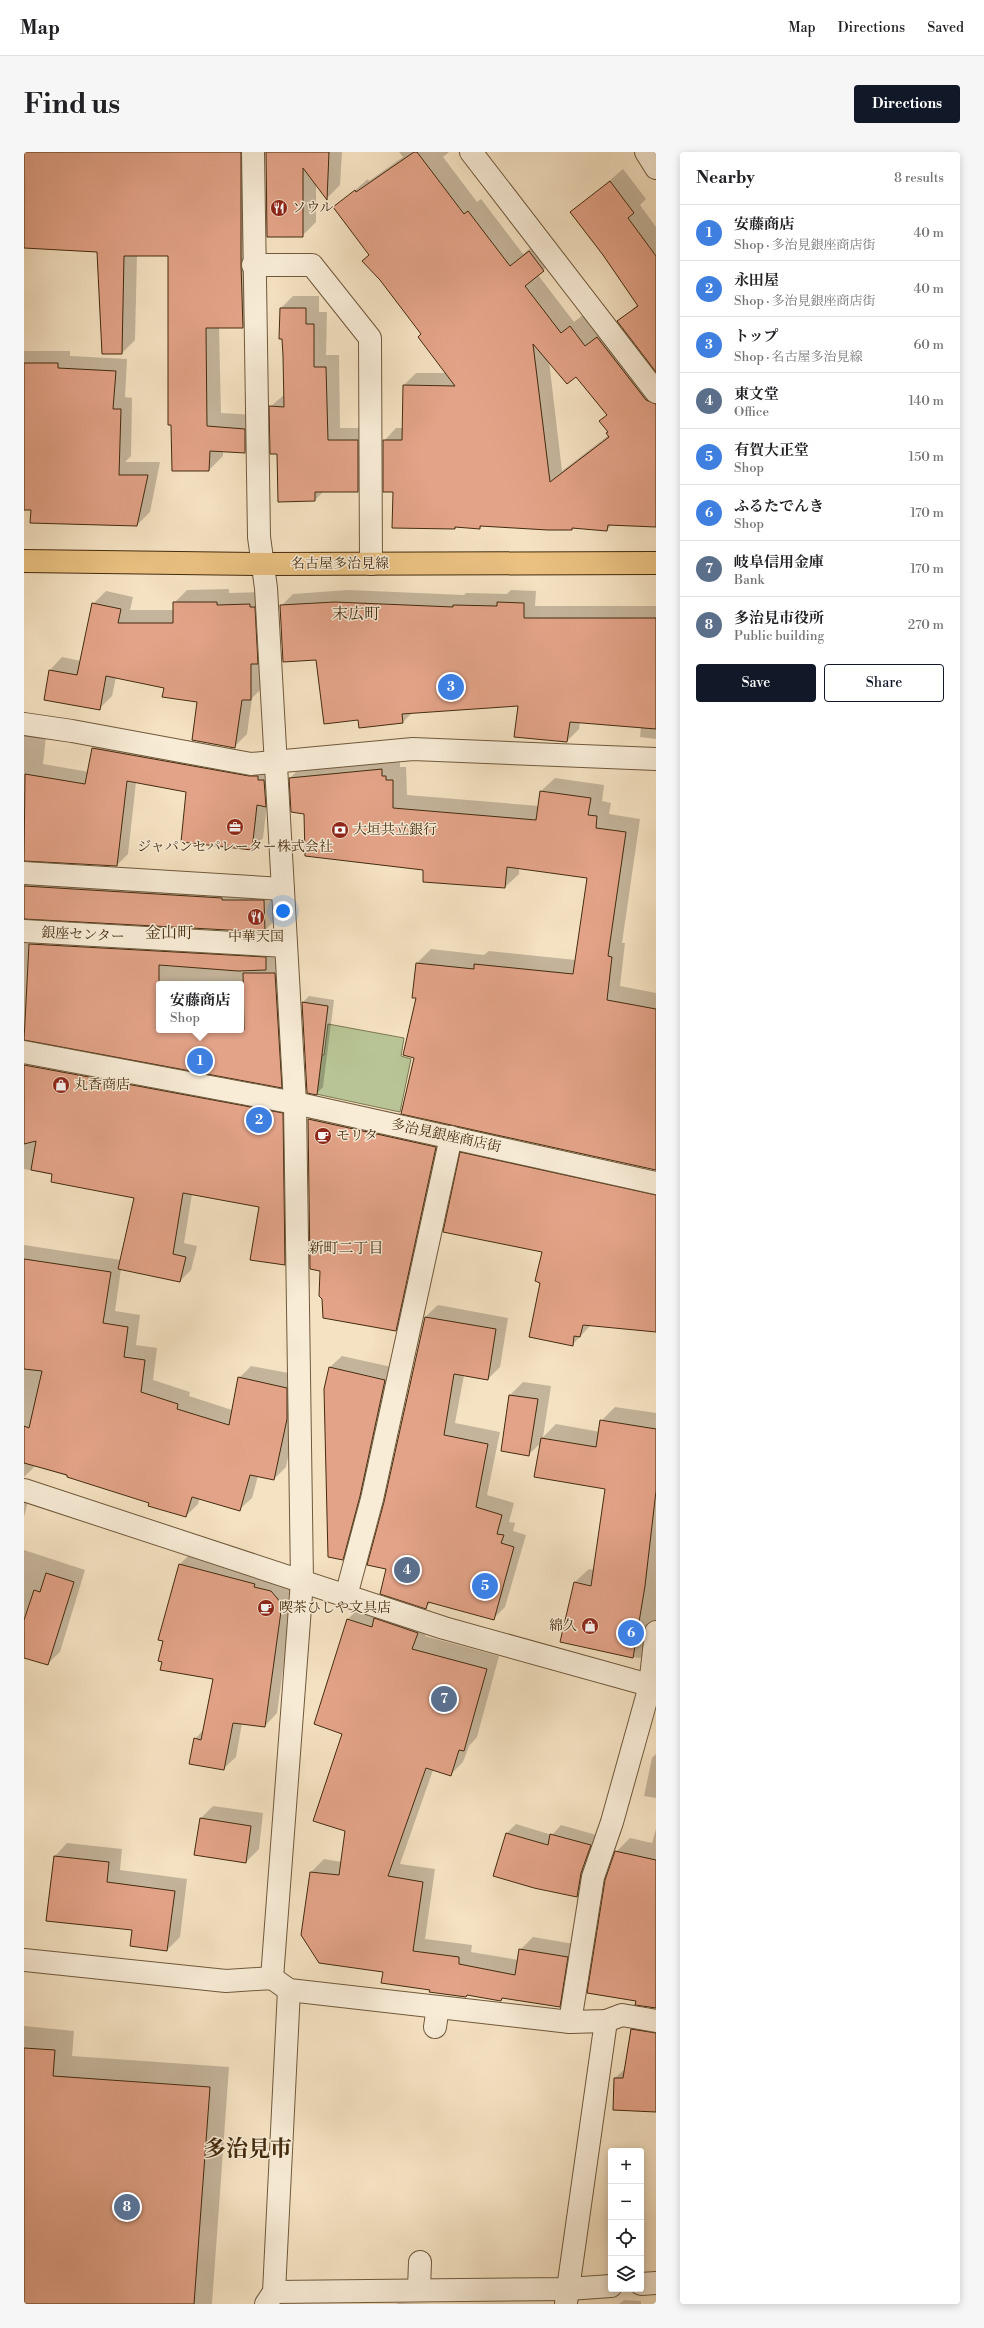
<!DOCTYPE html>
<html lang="en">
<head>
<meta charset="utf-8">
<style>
	body { margin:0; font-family:"Libre Bodoni","Noto Serif JP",serif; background:#f6f6f6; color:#202124 }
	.controls { position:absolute; right:12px; bottom:12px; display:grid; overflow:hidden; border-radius:4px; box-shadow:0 2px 10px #0003 }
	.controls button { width:36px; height:36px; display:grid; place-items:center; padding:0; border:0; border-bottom:1px solid #e0e0e0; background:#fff; color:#202124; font:20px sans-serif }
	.you { position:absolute; left:259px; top:759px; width:14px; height:14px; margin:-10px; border:3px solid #fff; border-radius:50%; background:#1a73e8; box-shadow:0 0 0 6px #1a73e833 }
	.badge { display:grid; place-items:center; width:26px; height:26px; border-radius:50%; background:#111827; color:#fff; font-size:13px; font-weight:700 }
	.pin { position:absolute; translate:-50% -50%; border:2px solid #fff; box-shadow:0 1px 4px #0006 }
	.popup { position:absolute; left:132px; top:829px; width:88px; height:52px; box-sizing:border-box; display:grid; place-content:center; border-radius:4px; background:#fff; filter:drop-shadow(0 1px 3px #0005); font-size:13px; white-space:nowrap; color:#757577 }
	.popup b { font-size:15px; color:#202124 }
	.popup::after { content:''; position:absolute; left:50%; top:100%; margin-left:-8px; border:8px solid transparent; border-top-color:#fff }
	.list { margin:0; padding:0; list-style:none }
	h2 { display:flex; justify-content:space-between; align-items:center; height:52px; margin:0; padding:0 16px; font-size:17px }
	h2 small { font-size:13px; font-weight:400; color:#757577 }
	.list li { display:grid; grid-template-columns:26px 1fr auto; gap:12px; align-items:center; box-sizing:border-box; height:56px; padding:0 16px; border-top:1px solid #e0e0e0 }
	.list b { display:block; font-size:15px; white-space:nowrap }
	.list p { margin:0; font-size:13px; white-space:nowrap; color:#757577 }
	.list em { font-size:13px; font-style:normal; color:#757577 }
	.actions { display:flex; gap:8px; padding:12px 16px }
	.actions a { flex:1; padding:9px 0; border:1px solid #111827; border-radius:4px; text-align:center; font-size:14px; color:#111827 }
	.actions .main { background:#111827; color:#fff }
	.icon { flex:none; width:22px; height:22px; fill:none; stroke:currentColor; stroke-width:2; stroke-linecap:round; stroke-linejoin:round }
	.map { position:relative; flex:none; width:632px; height:2152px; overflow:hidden; border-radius:4px }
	header { display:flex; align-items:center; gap:24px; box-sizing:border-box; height:56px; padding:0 20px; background:#fff; border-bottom:1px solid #e0e0e0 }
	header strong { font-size:19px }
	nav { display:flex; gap:22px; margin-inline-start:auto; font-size:14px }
	.intro { display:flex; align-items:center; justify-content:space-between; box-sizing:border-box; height:96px; padding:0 24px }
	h1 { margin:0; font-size:28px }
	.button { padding:10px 18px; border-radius:4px; background:#111827; color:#fff; font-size:14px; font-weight:700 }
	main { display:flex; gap:24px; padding:0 24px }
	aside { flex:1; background:#fff; border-radius:4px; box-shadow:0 2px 10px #0003 }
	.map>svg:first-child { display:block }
	.green { fill:#b8c495; stroke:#7e7852 }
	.shadow { fill:#0003; fill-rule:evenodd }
	.building { fill:#e3a388; stroke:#442b0e; fill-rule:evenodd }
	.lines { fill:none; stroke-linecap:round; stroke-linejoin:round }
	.minor-casing { stroke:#70593b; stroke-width:24 }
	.major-casing { stroke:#442b0e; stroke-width:24 }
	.minor { stroke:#f8ecd7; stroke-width:22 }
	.major { stroke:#eac181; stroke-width:22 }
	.labels { text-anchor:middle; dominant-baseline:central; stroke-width:3; stroke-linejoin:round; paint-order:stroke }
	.poi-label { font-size:14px; fill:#442b0e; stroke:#f8ecd7; text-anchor:start }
	.street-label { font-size:14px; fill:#442b0e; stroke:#f8ecd7 }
	.neighbourhood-label { font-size:15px; fill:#442b0e; stroke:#f8ecd7 }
	.quarter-label { font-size:16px; fill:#442b0e; stroke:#f8ecd7 }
	.town-label { font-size:22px; font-weight:bold; fill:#442b0e; stroke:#f8ecd7 }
</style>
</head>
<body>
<header>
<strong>Map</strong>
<nav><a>Map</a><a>Directions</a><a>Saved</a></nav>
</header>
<div class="intro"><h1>Find us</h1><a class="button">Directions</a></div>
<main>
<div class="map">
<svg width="632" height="2152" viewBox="0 0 632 2152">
	<rect width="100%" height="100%" fill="#f5e2c2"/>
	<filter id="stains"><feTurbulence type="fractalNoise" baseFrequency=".005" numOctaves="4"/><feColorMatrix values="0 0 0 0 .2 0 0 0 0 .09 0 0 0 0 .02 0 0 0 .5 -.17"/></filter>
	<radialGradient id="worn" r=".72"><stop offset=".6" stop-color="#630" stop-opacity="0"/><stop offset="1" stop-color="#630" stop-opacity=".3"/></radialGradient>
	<path class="green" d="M 304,872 L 380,886 L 377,904 L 387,907 L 376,960 L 292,942 L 292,902 L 300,903 Z"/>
	<g class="shadow">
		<path d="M 0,0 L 231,0 L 233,161 L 219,175 L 195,175 L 197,261 L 234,263 L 235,286 L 221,299 L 199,299 L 199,304 L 185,318 L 149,318 L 145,103 L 113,103 L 111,188 L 98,201 L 74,99 L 0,95 Z"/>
		<path d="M 242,0 L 318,0 L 316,33 L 303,46 L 292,32 L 292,70 L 278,84 Z"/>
		<path d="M 375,0 L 425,0 L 419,5 L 453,50 L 457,47 L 499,102 L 518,87 L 532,106 L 514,123 L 550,170 L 559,163 L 574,182 L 586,173 L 632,232 L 632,374 L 588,372 L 583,378 L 550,375 L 524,377 L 458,374 L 456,376 L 432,374 L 431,376 L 360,289 L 372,276 L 379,276 L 380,233 L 392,221 L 423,221 L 398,182 L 357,127 L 339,109 L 346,102 L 310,56 L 344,27 L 345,29 L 379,5 ZM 525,209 L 552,224 L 584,262 L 577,269 L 585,280 L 585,283 L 538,319 Z"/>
		<path d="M 599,17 L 622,47 L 616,53 L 632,75 L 632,218 L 595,170 L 614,152 L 580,102 L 548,61 Z"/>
		<path d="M 269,144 L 295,144 L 295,160 L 303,160 L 302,203 L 315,203 L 316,276 L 346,276 L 346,326 L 334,339 L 300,339 L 291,348 L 254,301 L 246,255 L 261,242 L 257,156 Z"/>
		<path d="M 0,199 L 46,199 L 46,204 L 103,207 L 101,245 L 108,246 L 107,304 L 101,310 L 136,310 L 126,360 L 113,373 L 0,311 Z"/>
		<path d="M 205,437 L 205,441 L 238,440 L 240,534 L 228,546 L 223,582 L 210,595 L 174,550 L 141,535 L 92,525 L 88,544 L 75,557 L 26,518 L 38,505 L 57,509 L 69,452 L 82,439 L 109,445 L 106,458 L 150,458 L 150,451 L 163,438 Z"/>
		<path d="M 324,438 L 440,443 L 442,441 L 483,442 L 487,438 L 512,439 L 511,454 L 632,454 L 632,587 L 616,585 L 617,575 L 556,570 L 555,577 L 543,589 L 495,553 L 389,560 L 379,570 L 336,575 L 335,567 L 257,454 L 269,442 Z"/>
		<path d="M 0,572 L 23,575 L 19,612 L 65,620 L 69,596 L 80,585 L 251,612 L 253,643 L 243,652 L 239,686 L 228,697 L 163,639 L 112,630 L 104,702 L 93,713 L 0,708 Z"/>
		<path d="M 371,604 L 372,611 L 376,610 L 376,615 L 382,615 L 383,643 L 515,654 L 517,639 L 531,626 L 580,633 L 578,649 L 587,651 L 585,662 L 616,667 L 598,791 L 601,791 L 596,834 L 632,841 L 632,1017 L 391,905 L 393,811 L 407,797 L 460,803 L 465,799 L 552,808 L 564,725 L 495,716 L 495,722 L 481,735 L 400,717 L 281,661 L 266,626 L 280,612 Z"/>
		<path d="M 0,712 L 251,737 L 252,768 L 240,779 L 0,766 Z"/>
		<path d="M 0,770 L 253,794 L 269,923 L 257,935 L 0,887 ZM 135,832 L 217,832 L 217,878 L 135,878 Z"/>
		<path d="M 285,844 L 310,848 L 299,935 L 292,942 L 284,940 L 279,850 Z"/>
		<path d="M 0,890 L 270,950 L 272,1101 L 261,1112 L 236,1054 L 168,1042 L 160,1091 L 173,1094 L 167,1118 L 156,1129 L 97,1117 L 91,1159 L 116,1163 L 112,1193 L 133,1196 L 129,1228 L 166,1240 L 165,1244 L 208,1258 L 215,1226 L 227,1214 L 275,1223 L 275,1254 L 262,1315 L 250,1327 L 234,1324 L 228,1346 L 215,1358 L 176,1346 L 174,1352 L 162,1364 L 126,1350 L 11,1314 L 0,1325 L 0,1093 L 97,1108 L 111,1045 L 29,1023 L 0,1017 Z"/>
		<path d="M 293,959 L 420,987 L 380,1169 L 372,1178 L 298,1118 L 287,1116 L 285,967 Z"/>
		<path d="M 451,987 L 632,1027 L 632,1179 L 567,1173 L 548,1193 L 518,1130 L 519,1099 L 437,1001 Z"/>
		<path d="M 414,1153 L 484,1166 L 476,1215 L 464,1227 L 440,1223 L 431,1271 L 476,1280 L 463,1343 L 490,1351 L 485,1370 L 491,1371 L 489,1379 L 502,1383 L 481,1455 L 469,1467 L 407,1450 L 401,1456 L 363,1417 L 361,1350 L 401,1165 Z"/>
		<path d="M 318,1204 L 372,1216 L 330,1395 L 318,1407 L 306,1215 Z"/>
		<path d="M 499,1230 L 527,1234 L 519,1285 L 532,1272 L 576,1280 L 577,1269 L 591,1255 L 632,1261 L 632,1479 L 630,1492 L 616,1506 L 589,1502 L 537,1489 L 551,1430 L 565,1417 L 571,1418 L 582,1336 L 517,1291 L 505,1302 L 486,1243 Z"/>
		<path d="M 0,1329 L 7,1337 L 0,1365 Z"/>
		<path d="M 0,1398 L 61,1418 L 36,1500 L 23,1512 L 0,1505 Z"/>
		<path d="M 168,1400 L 259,1427 L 270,1440 L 253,1561 L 241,1574 L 218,1571 L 212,1605 L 199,1617 L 171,1587 L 180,1577 L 190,1526 L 156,1412 Z"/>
		<path d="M 337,1454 L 406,1468 L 401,1484 L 475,1504 L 453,1585 L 445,1594 L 439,1610 L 426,1623 L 409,1618 L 376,1712 L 411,1717 L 401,1787 L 448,1793 L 447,1800 L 495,1808 L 496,1798 L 509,1785 L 556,1793 L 548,1841 L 535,1854 L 479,1845 L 477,1848 L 444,1842 L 442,1844 L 407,1837 L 278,1783 L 287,1720 L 300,1707 L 318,1710 L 322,1678 L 319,1581 L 291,1571 L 324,1467 Z"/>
		<path d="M 632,1602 L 632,1646 L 620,1644 L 628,1606 Z"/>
		<path d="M 189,1654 L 239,1661 L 235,1697 L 222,1710 L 177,1666 Z"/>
		<path d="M 492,1672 L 528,1683 L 537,1673 L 576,1684 L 562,1735 L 553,1744 L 483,1681 Z"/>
		<path d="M 632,1677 L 632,1855 L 613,1848 L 592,1700 L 606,1686 L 628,1691 Z"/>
		<path d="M 43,1691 L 98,1697 L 96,1718 L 163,1727 L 156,1785 L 143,1798 L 109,1777 L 24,1768 L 31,1704 Z"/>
		<path d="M 622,1864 L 632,1865 L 632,1959 L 591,1926 L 602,1916 L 608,1878 Z"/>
		<path d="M 0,1874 L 50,1879 L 48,1904 L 205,1915 L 188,2152 L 0,2152 Z"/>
		<path d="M 600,2148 L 617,2149 L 617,2152 L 595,2152 Z"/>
		<path d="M 374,2151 L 408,2152 L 373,2152 Z"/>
	</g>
	<g class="building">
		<path d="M 0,0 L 217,0 L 217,113 L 219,176 L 182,176 L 183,274 L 221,277 L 221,301 L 186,299 L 185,319 L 148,319 L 147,273 L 144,273 L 144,104 L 100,104 L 98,202 L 78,202 L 73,100 L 0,96 Z"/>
		<path d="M 242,0 L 305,0 L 303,48 L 279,16 L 279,85 L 243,85 Z"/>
		<path d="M 390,0 L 393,0 L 440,62 L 444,59 L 486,114 L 505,99 L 520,119 L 501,134 L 537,181 L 546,174 L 561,194 L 573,185 L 622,248 L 632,252 L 632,375 L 584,373 L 583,379 L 548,376 L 548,378 L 524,378 L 456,374 L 456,377 L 431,375 L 431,377 L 368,376 L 369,340 L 359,340 L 359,288 L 378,288 L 379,233 L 431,234 L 394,185 L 397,182 L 356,128 L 338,109 L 345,103 L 309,55 L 331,38 L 332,40 ZM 509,192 L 543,232 L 552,225 L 583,263 L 575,269 L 584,280 L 582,281 L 585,285 L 526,330 Z"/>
		<path d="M 586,29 L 610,61 L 604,66 L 632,104 L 632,220 L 593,169 L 614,154 L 579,103 L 546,60 Z"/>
		<path d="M 256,156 L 282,156 L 282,172 L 290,172 L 290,215 L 302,215 L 304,288 L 334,288 L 334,340 L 291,340 L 291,349 L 254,350 L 253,302 L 246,302 L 245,254 L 260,255 L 259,204 L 258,187 L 255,187 Z"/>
		<path d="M 0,211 L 34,211 L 34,216 L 92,219 L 89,257 L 97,257 L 95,323 L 124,323 L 113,374 L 6,371 L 7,358 L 0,358 Z"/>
		<path d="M 149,450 L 193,450 L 193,453 L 226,452 L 226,455 L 231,455 L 234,512 L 227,512 L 227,548 L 218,548 L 211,596 L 168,588 L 173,550 L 138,545 L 140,536 L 82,524 L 76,558 L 20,548 L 25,518 L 53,523 L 68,451 L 97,457 L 94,471 L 149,471 Z"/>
		<path d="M 311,450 L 429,455 L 429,453 L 473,454 L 473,450 L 500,451 L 500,466 L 632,466 L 632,577 L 546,570 L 543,590 L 490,585 L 494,554 L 378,562 L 379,571 L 335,576 L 334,568 L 300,572 L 292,508 L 259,510 L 256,453 Z"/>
		<path d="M 68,596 L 225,624 L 234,624 L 234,628 L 240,628 L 242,655 L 233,653 L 228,698 L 157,690 L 162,640 L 103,629 L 93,714 L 0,709 L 1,622 L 61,632 Z"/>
		<path d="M 358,617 L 358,624 L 362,624 L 362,628 L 369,628 L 369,656 L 512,668 L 516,639 L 567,646 L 564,663 L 573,664 L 572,676 L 602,680 L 584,804 L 588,805 L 583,848 L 632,857 L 632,1018 L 377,962 L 390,906 L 379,903 L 392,846 L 388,846 L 392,811 L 450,817 L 450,812 L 549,822 L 563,726 L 483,715 L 481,736 L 399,730 L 399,718 L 281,704 L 280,662 L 267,660 L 265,626 Z"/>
		<path d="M 0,734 L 198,746 L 198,748 L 240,748 L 241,780 L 0,767 Z"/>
		<path d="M 5,792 L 242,805 L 242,818 L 214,819 L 135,813 L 135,878 L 220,878 L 219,821 L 251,821 L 258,936 L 0,888 Z"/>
		<path d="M 278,850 L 304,854 L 293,943 L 283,941 Z"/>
		<path d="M 0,913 L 259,961 L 261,1113 L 226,1108 L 235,1055 L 159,1041 L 149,1102 L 162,1105 L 156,1130 L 94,1117 L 110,1046 L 27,1030 L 28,1022 L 7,1018 L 12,989 L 0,992 Z"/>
		<path d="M 284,967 L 412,995 L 372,1179 L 299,1166 L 298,1147 L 295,1144 L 296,1119 L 286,1117 Z"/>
		<path d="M 436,1000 L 632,1043 L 632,1180 L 559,1173 L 556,1185 L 550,1184 L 549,1194 L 505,1185 L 516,1131 L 511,1129 L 518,1100 L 419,1080 Z"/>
		<path d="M 0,1107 L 87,1120 L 79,1171 L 104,1175 L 100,1205 L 121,1208 L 117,1240 L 154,1252 L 153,1257 L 205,1273 L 214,1225 L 263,1236 L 263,1267 L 250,1328 L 226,1323 L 216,1359 L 168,1345 L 162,1365 L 124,1354 L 125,1351 L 43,1325 L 43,1323 L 0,1311 L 0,1274 L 5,1276 L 18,1219 L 0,1217 Z"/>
		<path d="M 401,1165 L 472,1177 L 464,1228 L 430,1222 L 420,1283 L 464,1292 L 452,1355 L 478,1363 L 473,1382 L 480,1383 L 477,1391 L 490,1395 L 470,1468 L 404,1450 L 402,1457 L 356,1442 L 362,1417 L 343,1413 L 360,1350 Z"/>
		<path d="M 305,1215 L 361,1228 L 336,1344 L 319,1408 L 304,1405 L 300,1237 Z"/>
		<path d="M 485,1243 L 514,1247 L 505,1304 L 477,1299 Z"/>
		<path d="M 576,1268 L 632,1277 L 632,1339 L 621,1434 L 609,1506 L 536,1490 L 550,1430 L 567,1434 L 581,1337 L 510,1325 L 517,1286 L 572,1295 Z"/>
		<path d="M 155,1412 L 231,1432 L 230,1435 L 247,1439 L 258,1452 L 241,1575 L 209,1571 L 200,1618 L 165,1612 L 170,1586 L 177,1588 L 189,1527 L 136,1518 L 138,1510 L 134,1509 L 139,1489 L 134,1488 Z"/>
		<path d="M 22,1421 L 50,1430 L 24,1513 L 0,1506 L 0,1468 L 10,1438 L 16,1440 Z"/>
		<path d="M 350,1466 L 394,1481 L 388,1497 L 463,1517 L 440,1599 L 435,1598 L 427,1624 L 402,1616 L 364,1724 L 399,1730 L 389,1799 L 435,1805 L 435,1812 L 491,1823 L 495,1797 L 544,1805 L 536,1855 L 478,1846 L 477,1849 L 443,1843 L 442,1845 L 405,1840 L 406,1838 L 357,1831 L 359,1820 L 295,1811 L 277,1783 L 286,1720 L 315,1723 L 321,1679 L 289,1669 L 318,1582 L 290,1572 L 323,1467 L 348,1475 Z"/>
		<path d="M 176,1666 L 227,1674 L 222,1711 L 170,1703 Z"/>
		<path d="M 482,1681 L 524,1693 L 526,1682 L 567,1693 L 557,1721 L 553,1745 L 510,1736 L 469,1724 Z"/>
		<path d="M 591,1699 L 632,1708 L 632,1856 L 611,1853 L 612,1849 L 563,1841 L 581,1728 Z"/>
		<path d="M 30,1704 L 85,1710 L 83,1730 L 151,1739 L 143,1799 L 106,1794 L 108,1778 L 22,1769 Z"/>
		<path d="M 607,1877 L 632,1881 L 632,1960 L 589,1958 L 590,1926 L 599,1926 Z"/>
		<path d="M 0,1896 L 31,1898 L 29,1924 L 186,1935 L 170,2152 L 0,2152 Z"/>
	</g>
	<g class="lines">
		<g class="minor-casing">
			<g id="minor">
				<path d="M 229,0 L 235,385 L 242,436 L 271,951 L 278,1429 L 248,1826"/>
				<path d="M 447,0 L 632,240"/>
				<path d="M 622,0 L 632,16"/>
				<path d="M 229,113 L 288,113 L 346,186 L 347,412"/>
				<path d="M 0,572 L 48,579 L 227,612 L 389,597 L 632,607"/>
				<path d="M 0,721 L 259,737"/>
				<path d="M 0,779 L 262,794"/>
				<path d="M 0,900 L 271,951 L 632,1031"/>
				<path d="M 0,1338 L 420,1476 L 632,1535"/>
				<path d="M 322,1444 L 348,1347 L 427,985"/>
				<path d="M 0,1808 L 202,1829 L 248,1826 L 265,1838 L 546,1870 L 582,1869 L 598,1863 L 632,1869"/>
				<path d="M 546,1870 L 569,1725 L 588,1670 L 626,1534 L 632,1480"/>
				<path d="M 411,1875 L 414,1855"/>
				<path d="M 617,2132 L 632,2131"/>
				<path d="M 395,2137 L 396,2110"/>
				<path d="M 250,2140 L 544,2137 L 587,2134"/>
				<path d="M 542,2151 L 582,1869"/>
				<path d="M 242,2152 L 250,2140 L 265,1838"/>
			</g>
		</g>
		<g class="major-casing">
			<path id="major" d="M 0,409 L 240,412 L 632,411"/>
		</g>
		<use href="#minor" class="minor"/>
		<use href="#major" class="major"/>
	</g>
	<defs>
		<g id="restaurant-disc" transform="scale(0.9)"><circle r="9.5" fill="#8f2418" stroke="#f8ecd7"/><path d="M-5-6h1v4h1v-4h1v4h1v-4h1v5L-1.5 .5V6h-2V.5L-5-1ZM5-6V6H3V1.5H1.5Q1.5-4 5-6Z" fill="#fff"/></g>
		<g id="office-disc" transform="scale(0.9)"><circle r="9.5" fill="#8f2418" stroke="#f8ecd7"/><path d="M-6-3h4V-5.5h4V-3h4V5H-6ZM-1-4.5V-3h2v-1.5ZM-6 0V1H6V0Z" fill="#fff"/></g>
		<g id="bank-disc" transform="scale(0.9)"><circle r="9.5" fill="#8f2418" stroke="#f8ecd7"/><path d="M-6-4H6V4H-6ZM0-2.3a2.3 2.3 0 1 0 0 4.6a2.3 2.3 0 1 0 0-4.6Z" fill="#fff"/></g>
		<g id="shop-disc" transform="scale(0.9)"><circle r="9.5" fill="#8f2418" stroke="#f8ecd7"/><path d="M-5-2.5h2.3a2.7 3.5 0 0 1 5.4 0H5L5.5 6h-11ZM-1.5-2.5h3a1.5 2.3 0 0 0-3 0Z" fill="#fff"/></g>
		<g id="cafe-disc" transform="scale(0.9)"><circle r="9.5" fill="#8f2418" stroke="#f8ecd7"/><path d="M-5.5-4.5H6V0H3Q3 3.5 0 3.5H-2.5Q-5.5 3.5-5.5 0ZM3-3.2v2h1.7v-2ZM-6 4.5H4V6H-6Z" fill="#fff"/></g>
	</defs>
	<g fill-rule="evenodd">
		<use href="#restaurant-disc" x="255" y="56"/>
		<use href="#office-disc" x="211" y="675"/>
		<use href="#bank-disc" x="316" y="678"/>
		<use href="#restaurant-disc" x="232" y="765"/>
		<use href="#shop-disc" x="37" y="933"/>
		<use href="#cafe-disc" x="299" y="984"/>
		<use href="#cafe-disc" x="242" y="1456"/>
		<use href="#shop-disc" x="566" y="1474"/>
	</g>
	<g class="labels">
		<g class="poi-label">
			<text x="268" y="56">ソウル</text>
			<text x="329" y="678">大垣共立銀行</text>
			<text x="211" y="695" text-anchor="middle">ジャパンセパレーター株式会社</text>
			<text x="232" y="785" text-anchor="middle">中華天国</text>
			<text x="50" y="933">丸香商店</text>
			<text x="312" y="984">モリタ</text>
			<text x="255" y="1456">喫茶ひしや文具店</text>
			<text x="553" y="1474" text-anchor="end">綿久</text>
		</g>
		<g class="street-label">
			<text x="316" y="412">名古屋多治見線</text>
			<text transform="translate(59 783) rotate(3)">銀座センター</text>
			<text transform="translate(422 984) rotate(12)">多治見銀座商店街</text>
		</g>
		<g class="neighbourhood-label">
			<text x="322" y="1096">新町二丁目</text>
		</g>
		<g class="quarter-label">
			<text x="332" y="462">末広町</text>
			<text x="145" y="781">金山町</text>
		</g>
		<g class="town-label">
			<text x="224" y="1997">多治見市</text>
		</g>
	</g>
	<rect width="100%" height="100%" filter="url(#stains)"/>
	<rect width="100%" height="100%" fill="url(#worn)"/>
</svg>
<div class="controls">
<button>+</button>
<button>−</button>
<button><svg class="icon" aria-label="locate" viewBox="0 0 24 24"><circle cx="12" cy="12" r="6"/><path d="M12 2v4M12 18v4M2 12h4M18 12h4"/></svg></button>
<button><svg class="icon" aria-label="layers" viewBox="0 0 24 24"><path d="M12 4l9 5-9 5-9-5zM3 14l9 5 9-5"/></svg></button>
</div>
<div class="you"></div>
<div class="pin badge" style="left:176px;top:909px;background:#3f7fe0">1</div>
<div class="popup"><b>安藤商店</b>Shop</div>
<div class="pin badge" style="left:235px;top:968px;background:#3f7fe0">2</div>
<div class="pin badge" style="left:427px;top:535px;background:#3f7fe0">3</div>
<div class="pin badge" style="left:383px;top:1418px;background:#5c6f8a">4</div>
<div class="pin badge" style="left:461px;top:1434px;background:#3f7fe0">5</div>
<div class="pin badge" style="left:607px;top:1481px;background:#3f7fe0">6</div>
<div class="pin badge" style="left:420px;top:1547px;background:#5c6f8a">7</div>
<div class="pin badge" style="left:103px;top:2055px;background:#5c6f8a">8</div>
</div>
<aside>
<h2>Nearby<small>8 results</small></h2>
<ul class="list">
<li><span class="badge" style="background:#3f7fe0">1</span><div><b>安藤商店</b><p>Shop · 多治見銀座商店街</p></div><em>40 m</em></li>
<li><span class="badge" style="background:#3f7fe0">2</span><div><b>永田屋</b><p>Shop · 多治見銀座商店街</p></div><em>40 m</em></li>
<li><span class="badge" style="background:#3f7fe0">3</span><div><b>トップ</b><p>Shop · 名古屋多治見線</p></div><em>60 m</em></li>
<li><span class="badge" style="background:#5c6f8a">4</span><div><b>東文堂</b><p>Office</p></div><em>140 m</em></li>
<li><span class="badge" style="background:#3f7fe0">5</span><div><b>有賀大正堂</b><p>Shop</p></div><em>150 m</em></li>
<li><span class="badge" style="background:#3f7fe0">6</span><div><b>ふるたでんき</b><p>Shop</p></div><em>170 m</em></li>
<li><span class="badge" style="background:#5c6f8a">7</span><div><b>岐阜信用金庫</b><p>Bank</p></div><em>170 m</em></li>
<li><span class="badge" style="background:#5c6f8a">8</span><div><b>多治見市役所</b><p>Public building</p></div><em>270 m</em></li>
</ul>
<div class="actions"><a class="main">Save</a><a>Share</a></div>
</aside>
</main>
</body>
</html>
